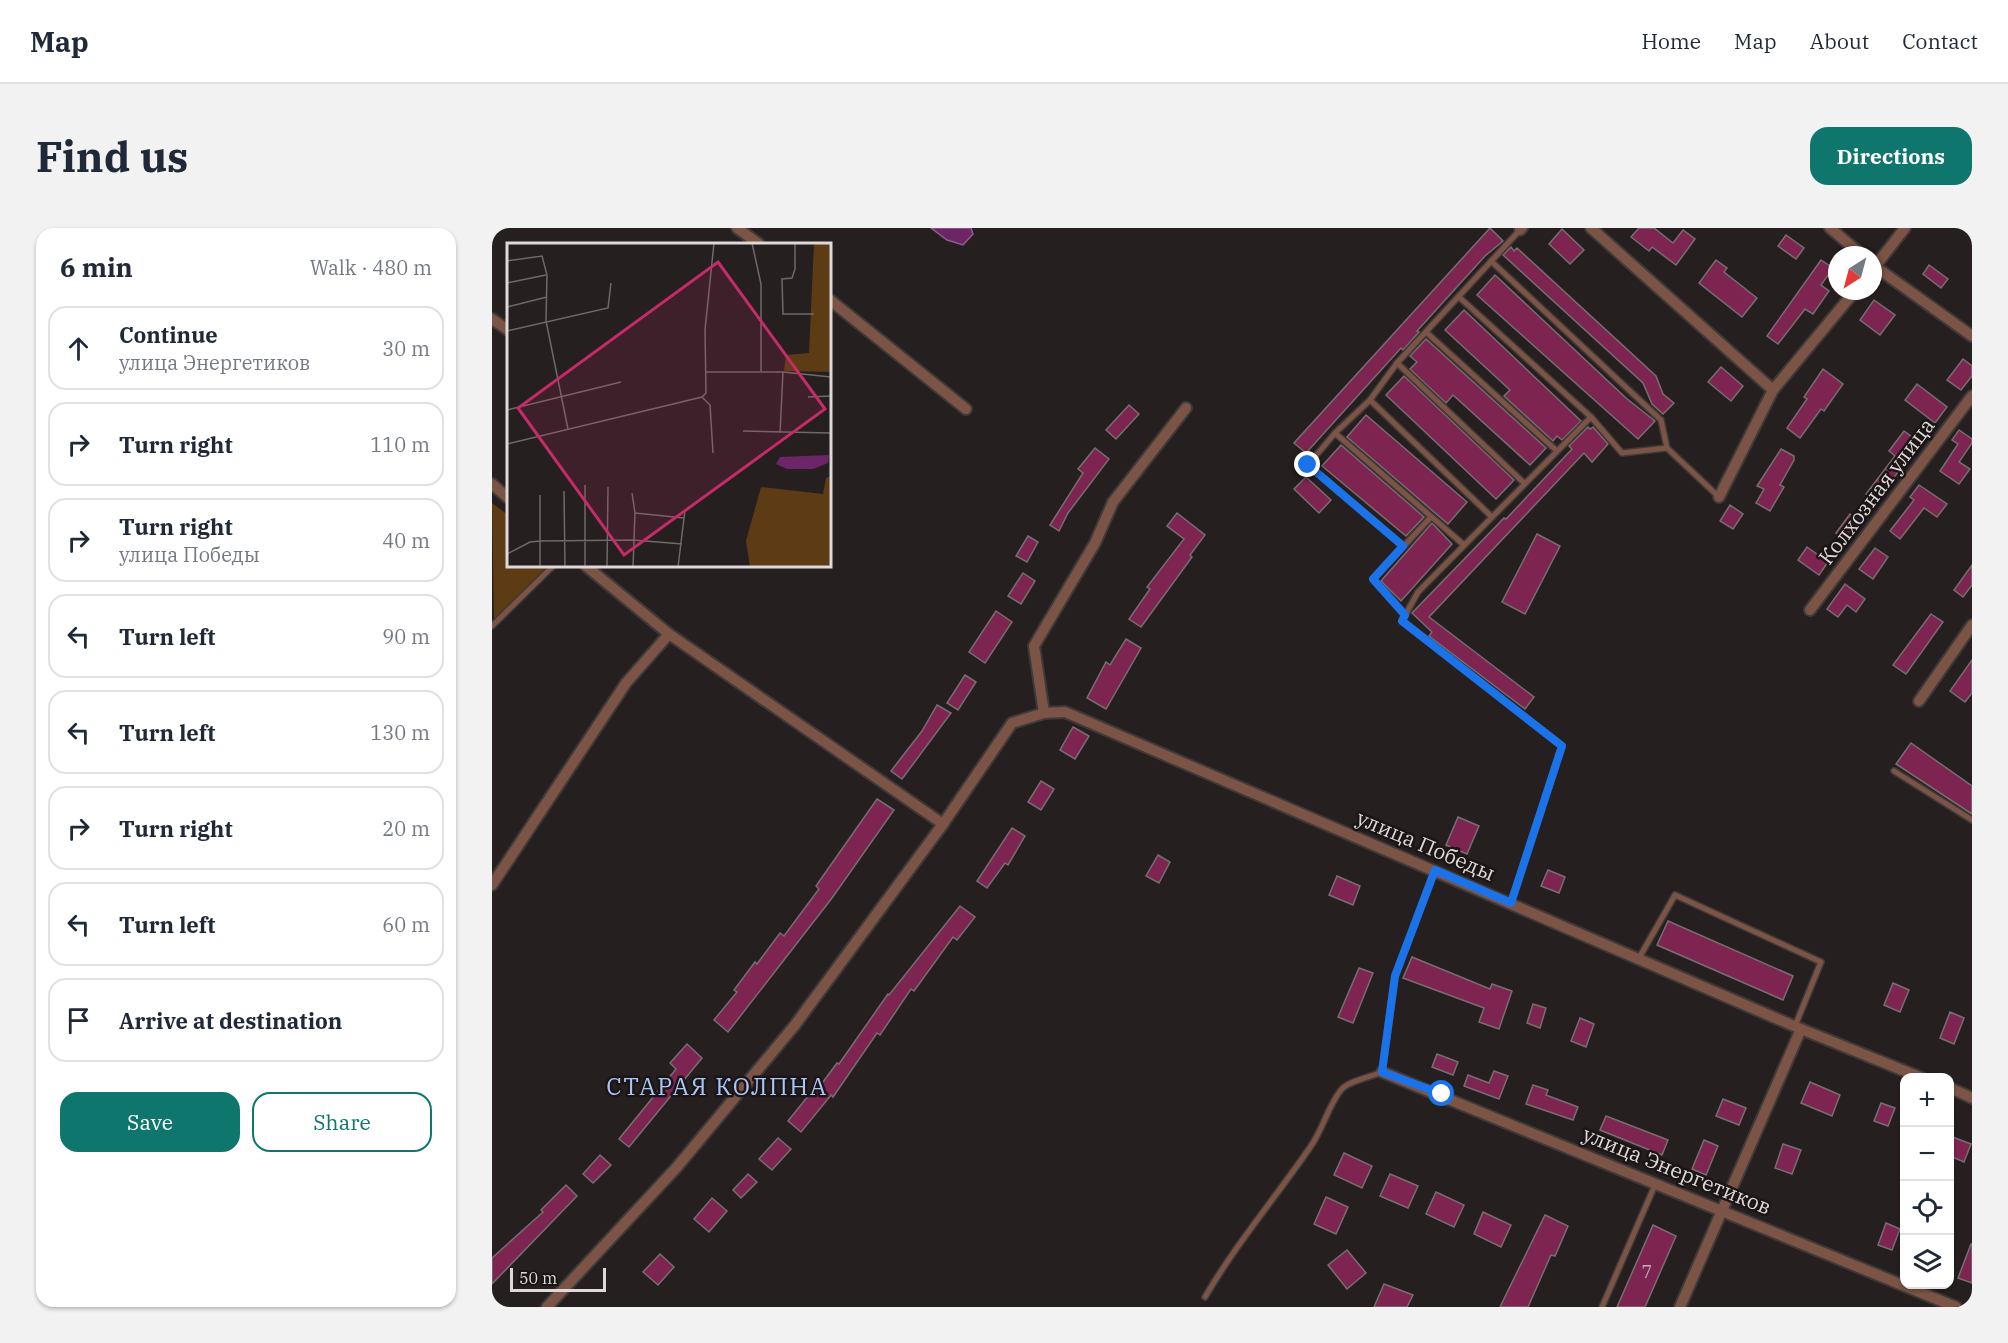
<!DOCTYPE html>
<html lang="en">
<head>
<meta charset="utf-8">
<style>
	body { margin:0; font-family:"IBM Plex Serif",serif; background:#f2f2f3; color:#1f2937 }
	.controls { position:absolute; right:18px; bottom:18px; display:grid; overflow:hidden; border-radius:12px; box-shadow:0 2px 4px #0004 }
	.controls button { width:54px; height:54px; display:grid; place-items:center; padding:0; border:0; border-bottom:2px solid #e0e1e3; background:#fff; color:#1f2937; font:30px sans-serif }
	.compass { position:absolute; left:1336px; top:18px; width:54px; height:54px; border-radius:50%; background:#fff; box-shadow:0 2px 4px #0004; rotate:216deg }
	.scale { position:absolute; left:18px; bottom:15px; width:96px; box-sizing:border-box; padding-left:6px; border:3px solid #ded9d9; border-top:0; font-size:16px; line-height:21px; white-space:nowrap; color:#ded9d9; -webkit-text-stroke:4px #1c1515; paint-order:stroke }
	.stop { position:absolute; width:18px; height:18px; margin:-14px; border:4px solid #1a73e8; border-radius:50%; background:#fff }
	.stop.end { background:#1a73e8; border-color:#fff; box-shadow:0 2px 6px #0008 }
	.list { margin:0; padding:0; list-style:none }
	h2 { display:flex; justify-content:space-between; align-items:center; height:78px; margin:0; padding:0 24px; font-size:26px }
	h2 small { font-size:20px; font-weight:400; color:#747a83 }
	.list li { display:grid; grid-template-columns:39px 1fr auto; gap:18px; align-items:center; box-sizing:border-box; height:84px; margin:0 12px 12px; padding:0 12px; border:2px solid #e0e1e3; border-radius:18px }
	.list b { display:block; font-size:22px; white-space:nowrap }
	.list p { margin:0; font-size:20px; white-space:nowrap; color:#747a83 }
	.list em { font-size:20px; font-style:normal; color:#747a83 }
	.actions { display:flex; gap:12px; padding:18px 24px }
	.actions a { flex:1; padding:14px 0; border:2px solid #0f766e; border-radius:18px; text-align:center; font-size:21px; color:#0f766e }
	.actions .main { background:#0f766e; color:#fff }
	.icon { flex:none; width:33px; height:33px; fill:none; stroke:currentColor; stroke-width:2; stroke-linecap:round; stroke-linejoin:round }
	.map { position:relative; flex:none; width:1480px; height:1079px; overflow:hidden; border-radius:18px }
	header { display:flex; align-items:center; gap:36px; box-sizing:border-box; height:84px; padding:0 30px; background:#fff; border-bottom:2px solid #e0e1e3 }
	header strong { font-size:28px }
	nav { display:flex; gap:33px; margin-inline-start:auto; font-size:21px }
	.intro { display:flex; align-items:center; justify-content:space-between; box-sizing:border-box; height:144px; padding:0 36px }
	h1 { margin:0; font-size:42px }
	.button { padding:15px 27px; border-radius:18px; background:#0f766e; color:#fff; font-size:21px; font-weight:700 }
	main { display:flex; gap:36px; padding:0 36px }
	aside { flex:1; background:#fff; border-radius:18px; box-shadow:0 2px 4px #0004 }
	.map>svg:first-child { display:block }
	.green { fill:#5d3b15 }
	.water { fill:#6c2667; stroke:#8e5c89; stroke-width:1.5 }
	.building { fill:#7e2450; stroke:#766e70; stroke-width:1.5 }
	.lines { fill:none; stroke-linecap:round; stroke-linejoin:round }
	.lane-casing { stroke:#403939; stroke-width:8 }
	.street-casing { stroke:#403939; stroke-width:14 }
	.lane { stroke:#7c5445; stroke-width:5 }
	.street { stroke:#7c5445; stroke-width:10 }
	.route { stroke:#1a73e8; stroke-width:8 }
	.labels { text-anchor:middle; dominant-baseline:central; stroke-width:5; stroke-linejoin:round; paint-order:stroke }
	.number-label { font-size:18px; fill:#c6acb7 }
	.street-label { font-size:21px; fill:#ded9d9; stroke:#1c1515 }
	.quarter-label { font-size:24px; letter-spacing:1.5px; fill:#a7c7fa; stroke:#1c1515 }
	.inset-road { fill:none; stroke:#706969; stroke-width:1.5 }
	.view { fill:#c52b68; fill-opacity:0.15; stroke:#c52b68; stroke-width:3 }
	.inset-edge { fill:none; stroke:#ded9d9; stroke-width:3 }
</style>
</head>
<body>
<header>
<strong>Map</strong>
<nav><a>Home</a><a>Map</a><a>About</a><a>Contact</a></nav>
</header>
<div class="intro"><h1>Find us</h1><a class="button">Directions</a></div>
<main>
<aside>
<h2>6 min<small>Walk · 480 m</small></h2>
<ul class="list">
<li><svg class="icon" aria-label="ahead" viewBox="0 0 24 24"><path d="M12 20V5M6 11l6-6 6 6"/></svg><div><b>Continue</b><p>улица Энергетиков</p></div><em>30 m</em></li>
<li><svg class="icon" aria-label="right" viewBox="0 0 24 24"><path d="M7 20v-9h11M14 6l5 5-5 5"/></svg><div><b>Turn right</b></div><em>110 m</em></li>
<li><svg class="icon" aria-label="right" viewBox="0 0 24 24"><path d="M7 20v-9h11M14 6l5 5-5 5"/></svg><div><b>Turn right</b><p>улица Победы</p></div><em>40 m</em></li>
<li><svg class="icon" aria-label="left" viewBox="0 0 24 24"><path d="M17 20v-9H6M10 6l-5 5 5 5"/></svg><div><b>Turn left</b></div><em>90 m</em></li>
<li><svg class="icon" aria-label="left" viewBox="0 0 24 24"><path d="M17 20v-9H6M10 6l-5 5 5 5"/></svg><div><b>Turn left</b></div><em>130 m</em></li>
<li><svg class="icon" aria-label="right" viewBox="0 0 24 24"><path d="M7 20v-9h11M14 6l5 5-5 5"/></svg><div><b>Turn right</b></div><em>20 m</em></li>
<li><svg class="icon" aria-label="left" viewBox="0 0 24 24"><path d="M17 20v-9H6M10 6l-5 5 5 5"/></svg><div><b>Turn left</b></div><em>60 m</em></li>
<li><svg class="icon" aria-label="arrive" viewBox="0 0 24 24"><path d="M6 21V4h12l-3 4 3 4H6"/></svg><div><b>Arrive at destination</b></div></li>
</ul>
<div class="actions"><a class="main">Save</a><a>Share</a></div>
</aside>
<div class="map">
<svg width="1480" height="1079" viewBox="0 0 1480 1079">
	<rect width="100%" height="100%" fill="#261f1f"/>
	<path class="green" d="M 0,275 L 16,287 L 16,338 L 55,338 L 2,395 Z"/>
	<path class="water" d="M 439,0 L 479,0 L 481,6 L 471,17 L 455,12 Z"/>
	<g class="building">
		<path d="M 998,0 L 1011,13 L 993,28 L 925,103 L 927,104 L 911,122 L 909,120 L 814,225 L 802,215 Z"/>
		<path d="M 1147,0 L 1162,0 L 1181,15 L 1191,2 L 1203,11 L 1184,37 L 1160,19 L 1157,23 L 1139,9 Z"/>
		<path d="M 1070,1 L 1092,22 L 1078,36 L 1057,16 Z"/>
		<path d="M 1294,7 L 1312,20 L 1304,31 L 1286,18 Z"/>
		<path d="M 1019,19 L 1022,23 L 1025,20 L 1164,148 L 1171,166 L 1182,175 L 1171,186 L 1160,176 L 1151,155 L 1011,27 Z"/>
		<path d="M 1224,32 L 1235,40 L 1232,44 L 1265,70 L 1250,89 L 1207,55 Z"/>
		<path d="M 1329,32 L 1341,40 L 1329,57 L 1337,63 L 1321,86 L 1313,81 L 1286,116 L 1275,108 Z"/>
		<path d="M 1437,37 L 1456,51 L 1449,60 L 1431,46 Z"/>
		<path d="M 1003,47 L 1134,170 L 1163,193 L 1146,211 L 985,67 Z"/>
		<path d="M 1382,72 L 1403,87 L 1388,107 L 1368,92 Z"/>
		<path d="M 972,82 L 1089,193 L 1070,212 L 1065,208 L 1061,213 L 1012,168 L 1018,162 L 953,102 Z"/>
		<path d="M 934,111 L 1054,220 L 1038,237 L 961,167 L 954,175 L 918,141 L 925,134 L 918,128 Z"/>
		<path d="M 1471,131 L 1480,138 L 1480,148 L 1469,162 L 1455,152 Z"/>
		<path d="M 1229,139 L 1251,158 L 1239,173 L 1216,154 Z"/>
		<path d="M 1331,141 L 1351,156 L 1332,183 L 1329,181 L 1308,210 L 1295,200 L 1315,171 L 1312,169 Z"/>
		<path d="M 912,148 L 1022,252 L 1004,271 L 894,167 Z"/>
		<path d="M 1425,156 L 1455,179 L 1443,195 L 1413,172 Z"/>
		<path d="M 637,177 L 647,186 L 624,211 L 614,202 Z"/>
		<path d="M 874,187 L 975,274 L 956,296 L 855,209 Z"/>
		<path d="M 1096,199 L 1098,201 L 1101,199 L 1116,216 L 1100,234 L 1092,225 L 937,389 L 1042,469 L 1033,481 L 937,408 L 940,404 L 920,385 L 1012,290 L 1014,291 L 1080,221 L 1077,218 Z"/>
		<path d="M 1467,202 L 1480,211 L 1480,215 L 1467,234 L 1478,241 L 1467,256 L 1448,243 L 1466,216 L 1460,212 Z"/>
		<path d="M 1412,203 L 1427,214 L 1385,274 L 1374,266 L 1403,228 L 1397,223 Z"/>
		<path d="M 849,217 L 932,289 L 914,308 L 830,238 Z"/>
		<path d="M 603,220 L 617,231 L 576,285 L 567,303 L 558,297 L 591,245 L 586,241 Z"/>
		<path d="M 1289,221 L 1302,228 L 1302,232 L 1288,257 L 1292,259 L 1278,283 L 1264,275 L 1272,261 L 1265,258 Z"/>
		<path d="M 814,249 L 839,272 L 827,285 L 802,261 Z"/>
		<path d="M 1427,257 L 1455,276 L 1445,289 L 1432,280 L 1408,311 L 1398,303 L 1422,272 L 1418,269 Z"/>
		<path d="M 1238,277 L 1251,286 L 1241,301 L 1228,293 Z"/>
		<path d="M 685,285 L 713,307 L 698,327 L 700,329 L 649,399 L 637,391 L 658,361 L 655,359 L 692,311 L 675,298 Z"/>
		<path d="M 1358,286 L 1368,293 L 1355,312 L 1344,305 Z"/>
		<path d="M 940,295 L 960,316 L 909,373 L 889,353 Z"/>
		<path d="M 1045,306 L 1068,318 L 1033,386 L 1010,374 Z"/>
		<path d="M 536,308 L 546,314 L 535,334 L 524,328 Z"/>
		<path d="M 1315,319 L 1336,334 L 1327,347 L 1306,332 Z"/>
		<path d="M 1383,320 L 1396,329 L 1381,351 L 1367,341 Z"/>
		<path d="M 1480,337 L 1480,357 L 1471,369 L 1462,362 Z"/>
		<path d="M 531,345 L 543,353 L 529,376 L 516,368 Z"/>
		<path d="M 1353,356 L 1373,371 L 1364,384 L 1355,377 L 1346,389 L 1335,381 Z"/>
		<path d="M 504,383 L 520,394 L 493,435 L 477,424 Z"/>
		<path d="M 1439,386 L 1451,394 L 1414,446 L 1401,437 Z"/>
		<path d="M 634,411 L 649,420 L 614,481 L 595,470 L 614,434 L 618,437 Z"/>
		<path d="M 1480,432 L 1480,465 L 1473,474 L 1458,463 Z"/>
		<path d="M 473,447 L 484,454 L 466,482 L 455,475 Z"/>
		<path d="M 445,477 L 459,485 L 410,551 L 399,543 L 430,503 Z"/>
		<path d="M 581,499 L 597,508 L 583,531 L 568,522 Z"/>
		<path d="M 1419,515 L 1480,558 L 1480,586 L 1404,536 Z"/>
		<path d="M 549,553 L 562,561 L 549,582 L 536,574 Z"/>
		<path d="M 385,571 L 402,582 L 340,670 L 236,804 L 222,792 L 245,764 L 242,762 L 263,734 L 265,736 L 288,705 L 292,708 L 327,661 L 324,658 Z"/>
		<path d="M 966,589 L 987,598 L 975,626 L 954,617 Z"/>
		<path d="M 520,600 L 533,608 L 516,637 L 513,635 L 495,660 L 485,653 Z"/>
		<path d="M 666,627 L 678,634 L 667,655 L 654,648 Z"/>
		<path d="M 1056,642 L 1073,649 L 1067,665 L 1049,658 Z"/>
		<path d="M 845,648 L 868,658 L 861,677 L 837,667 Z"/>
		<path d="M 468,678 L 483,689 L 465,712 L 461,709 L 422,763 L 419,761 L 388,807 L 385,805 L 341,869 L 339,867 L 309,904 L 296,893 L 317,867 L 320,869 L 345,835 L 347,836 L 396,766 L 397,767 Z"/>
		<path d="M 1176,693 L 1301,748 L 1291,772 L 1165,717 Z"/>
		<path d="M 920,729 L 998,761 L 1000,756 L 1020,763 L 1007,801 L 987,794 L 992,780 L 911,750 Z"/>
		<path d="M 867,740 L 881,745 L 861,795 L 846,789 Z"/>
		<path d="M 1401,755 L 1417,762 L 1408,784 L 1392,777 Z"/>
		<path d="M 1041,776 L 1054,780 L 1048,800 L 1035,795 Z"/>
		<path d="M 1458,784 L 1472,790 L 1462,816 L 1448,810 Z"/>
		<path d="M 1088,790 L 1102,796 L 1094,819 L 1079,813 Z"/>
		<path d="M 195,816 L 210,830 L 137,919 L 127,911 L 184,841 L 178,835 Z"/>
		<path d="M 945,826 L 966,834 L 961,847 L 940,839 Z"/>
		<path d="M 1002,843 L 1016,848 L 1007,871 L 972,858 L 976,847 L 997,855 Z"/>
		<path d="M 1318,854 L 1348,867 L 1340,888 L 1309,875 Z"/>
		<path d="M 1041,857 L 1056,862 L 1054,867 L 1086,879 L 1081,892 L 1034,876 Z"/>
		<path d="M 1231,871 L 1254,880 L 1247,897 L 1224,888 Z"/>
		<path d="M 1389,875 L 1403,880 L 1396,898 L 1382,893 Z"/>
		<path d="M 1114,888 L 1176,912 L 1170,927 L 1108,902 Z"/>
		<path d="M 1458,908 L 1479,916 L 1472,934 L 1458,928 Z"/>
		<path d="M 286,910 L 299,921 L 280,942 L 267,931 Z"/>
		<path d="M 1212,912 L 1226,918 L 1214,947 L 1200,941 Z"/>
		<path d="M 1291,916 L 1309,922 L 1300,946 L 1283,940 Z"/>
		<path d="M 852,925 L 880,938 L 870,960 L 842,947 Z"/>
		<path d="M 108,927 L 119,937 L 101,955 L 91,946 Z"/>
		<path d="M 256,946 L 265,954 L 249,970 L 241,962 Z"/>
		<path d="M 898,946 L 926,958 L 916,980 L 888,968 Z"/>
		<path d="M 74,957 L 85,968 L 0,1056 L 0,1030 L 51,984 L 49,982 Z"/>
		<path d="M 944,964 L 972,977 L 962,999 L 934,986 Z"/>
		<path d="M 834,969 L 856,979 L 844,1006 L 822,996 Z"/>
		<path d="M 220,970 L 235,983 L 217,1004 L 202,991 Z"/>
		<path d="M 991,984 L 1019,997 L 1009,1019 L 982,1006 Z"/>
		<path d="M 1053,987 L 1076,998 L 1063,1028 L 1059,1027 L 1036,1079 L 1008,1079 Z"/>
		<path d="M 1394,995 L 1408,1001 L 1400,1022 L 1386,1017 Z"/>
		<path d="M 1161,997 L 1184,1008 L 1153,1079 L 1125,1079 Z"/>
		<path d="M 1479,1016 L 1480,1016 L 1480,1055 L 1466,1050 Z"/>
		<path d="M 855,1022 L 874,1045 L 855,1061 L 836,1037 Z"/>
		<path d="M 168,1026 L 182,1039 L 166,1057 L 151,1044 Z"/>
		<path d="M 892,1056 L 921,1067 L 915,1079 L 882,1079 Z"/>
	</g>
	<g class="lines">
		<g class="lane-casing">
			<g id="lane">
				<path d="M 999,33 L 1169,192 L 1175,220"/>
				<path d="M 967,69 L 1099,189 L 1130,225 L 1175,220 L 1227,269"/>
				<path d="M 934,104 L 1065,223"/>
				<path d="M 905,135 L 1032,255"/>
				<path d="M 878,172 L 843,205 L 972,317"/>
				<path d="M 843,205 L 816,237 L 911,318"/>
				<path d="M 1000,289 L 878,172 L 905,135 L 1028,2"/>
				<path d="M 913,387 L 881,351 L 939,289"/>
				<path d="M 0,398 L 61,338"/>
				<path d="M 1402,543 L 1480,592"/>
				<path d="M 1019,675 L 1070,518 L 910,393 L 926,364 L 1099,189"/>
				<path d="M 1147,730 L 1183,667 L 1329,734 L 1303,798"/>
				<path d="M 713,1069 C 744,1016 784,969 819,918 C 831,901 836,878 849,862 C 856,853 879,849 890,844 L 903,748 L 942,644"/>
				<path d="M 1110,1079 L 1163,957"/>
			</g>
		</g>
		<g class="street-casing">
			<g id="street">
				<path d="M 245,0 L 267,16"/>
				<path d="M 1099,0 L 1281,162"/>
				<path d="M 1338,0 L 1370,27"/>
				<path d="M 1028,2 L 1030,0"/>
				<path d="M 1381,37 L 1480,108"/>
				<path d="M 1381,41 L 1413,0"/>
				<path d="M 338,72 L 474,181"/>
				<path d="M 0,91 L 16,102"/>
				<path d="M 0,256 L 16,270"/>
				<path d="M 1227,269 L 1281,162 L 1363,63"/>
				<path d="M 94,338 L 177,406 L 451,596"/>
				<path d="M 1318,382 L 1480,168"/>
				<path d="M 1427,473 L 1480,397"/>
				<path d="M 552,485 L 542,418 L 603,315 L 621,274 L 694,180"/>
				<path d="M 0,657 L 134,455 L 177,406"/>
				<path d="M 890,844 L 1464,1079"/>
				<path d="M 1458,860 L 1480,870"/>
				<path d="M 55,1079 L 185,939 L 303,797 L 451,596 L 520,495 L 552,485 L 573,484 L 1309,801 L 1430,850"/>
				<path d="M 1188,1079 L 1309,801"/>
			</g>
		</g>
		<use href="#lane" class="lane"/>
		<use href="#street" class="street"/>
	</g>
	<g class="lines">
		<path class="route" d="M 816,237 L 911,318 L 881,351 L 913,387 L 910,393 L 1070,518 L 1019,675 L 943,642 L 903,748 L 890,844 L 950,866"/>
	</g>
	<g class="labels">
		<g class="number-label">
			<text x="1155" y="1043">7</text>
		</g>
		<g class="street-label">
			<text transform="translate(1384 263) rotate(-53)">Колхозная улица</text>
			<text transform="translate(934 617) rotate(23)">улица Победы</text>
			<text transform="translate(1185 942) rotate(22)">улица Энергетиков</text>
		</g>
		<g class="quarter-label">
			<text x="225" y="858">СТАРАЯ КОЛПНА</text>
		</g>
	</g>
	<g transform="translate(15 15)">
		<rect width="324" height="324" fill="#261f1f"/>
		<path d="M 307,0 L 324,0 L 324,129 L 277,128 L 279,112 L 302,110 ZM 324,233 L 324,324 L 243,324 L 239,298 L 254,244 L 316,251 L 319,235 Z" fill="#5d3b15"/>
		<path d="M 322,212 L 321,220 L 306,226 L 280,226 L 269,221 L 273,214 Z" fill="#6c2667"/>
		<path class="inset-road" d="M 245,0 L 254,41 L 254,128M 288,0 L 288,26 L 285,35 L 275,36 L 276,71 L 307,71M 0,18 L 35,13 L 40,32 L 39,78 L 61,186M 0,40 L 39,32M 0,64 L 40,54M 0,88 L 101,65 L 104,40M 198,129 L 276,129 L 273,190M 276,129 L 324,134M 195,154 L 203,162 L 206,210M 301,154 L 324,153M 0,167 L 114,139M 236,188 L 324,190M 0,201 L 195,154 L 199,150 L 198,87 L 207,0M 78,242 L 78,324M 57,248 L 58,324M 125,250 L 128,270 L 126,324M 128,270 L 177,275M 0,311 L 23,299 L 33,298 L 126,297 L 175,301M 33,324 L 33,252M 83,324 L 126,324M 100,324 L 101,244M 171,324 L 178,267"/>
		<path class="view" d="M 211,19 L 318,166 L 117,312 L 11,165 Z"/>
		<rect width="324" height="324" class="inset-edge"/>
	</g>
</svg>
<div class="controls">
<button>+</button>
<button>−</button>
<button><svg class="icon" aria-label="locate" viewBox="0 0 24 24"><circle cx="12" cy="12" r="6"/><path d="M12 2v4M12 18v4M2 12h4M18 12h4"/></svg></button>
<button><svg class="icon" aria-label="layers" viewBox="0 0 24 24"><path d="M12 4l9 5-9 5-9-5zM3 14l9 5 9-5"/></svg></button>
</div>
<svg class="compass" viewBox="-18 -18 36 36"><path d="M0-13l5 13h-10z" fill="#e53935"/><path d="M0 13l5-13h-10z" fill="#747a83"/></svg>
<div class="scale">50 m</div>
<div class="stop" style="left:950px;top:866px"></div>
<div class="stop end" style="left:816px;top:237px"></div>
</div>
</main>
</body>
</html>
